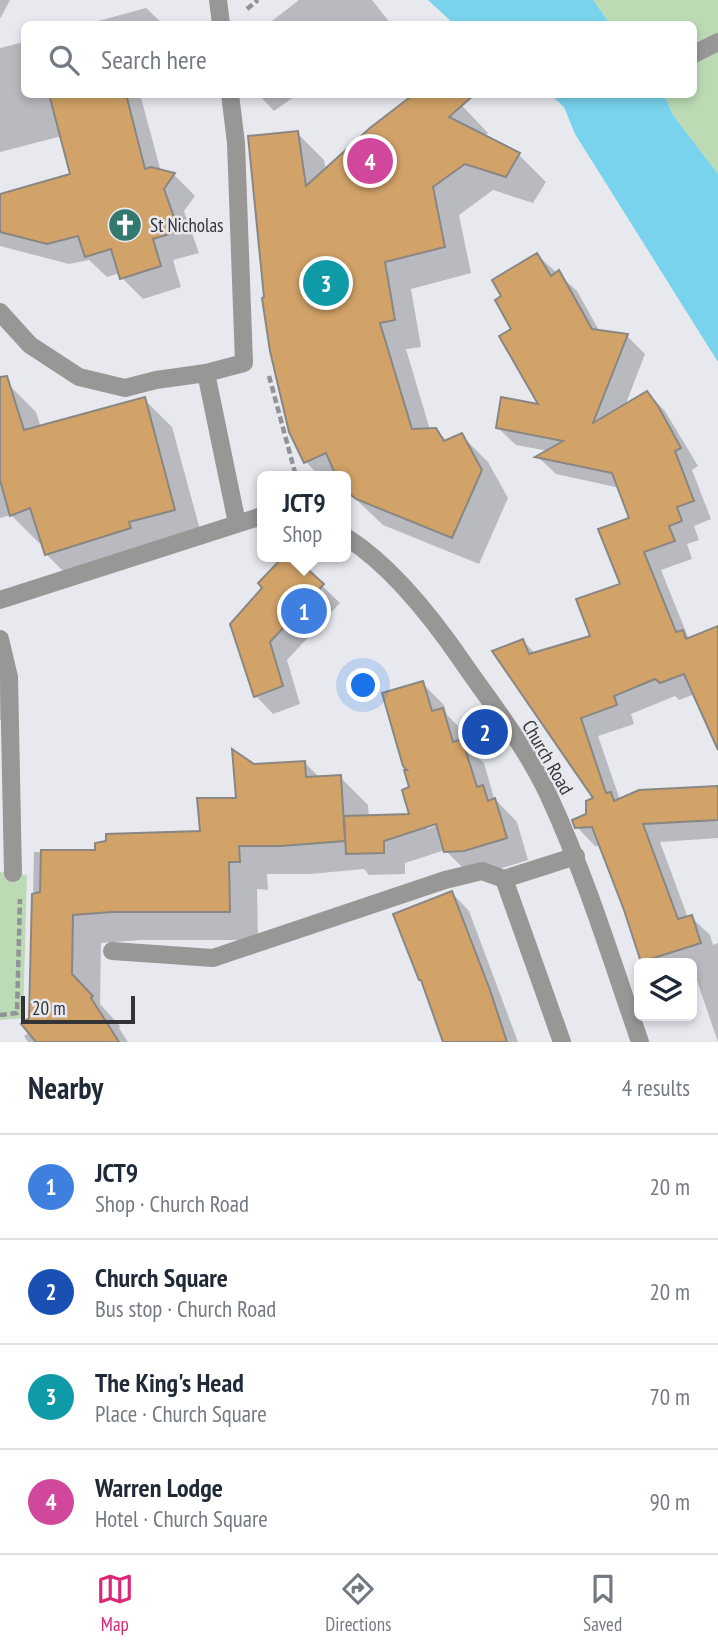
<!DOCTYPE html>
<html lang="en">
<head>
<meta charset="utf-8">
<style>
	body { margin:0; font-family:"PT Sans Narrow",sans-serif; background:#f6f6f7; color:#1f2937 }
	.controls { position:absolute; right:21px; bottom:21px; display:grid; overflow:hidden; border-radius:10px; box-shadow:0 4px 10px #0003 }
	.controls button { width:63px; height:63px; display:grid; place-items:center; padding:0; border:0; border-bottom:2px solid #e0e1e3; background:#fff; color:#1f2937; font:35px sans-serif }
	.scale { position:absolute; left:21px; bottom:18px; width:114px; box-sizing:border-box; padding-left:7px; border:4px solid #333436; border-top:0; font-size:19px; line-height:24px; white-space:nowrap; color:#333436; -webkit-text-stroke:5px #e8e9ef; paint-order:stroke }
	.you { position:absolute; left:364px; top:686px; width:24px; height:24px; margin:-18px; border:5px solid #fff; border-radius:50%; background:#1a73e8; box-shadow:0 0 0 10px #1a73e833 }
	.badge { display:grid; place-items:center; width:46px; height:46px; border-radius:50%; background:#db2777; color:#fff; font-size:23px; font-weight:700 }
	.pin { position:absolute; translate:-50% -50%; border:4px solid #fff; box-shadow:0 2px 7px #0006 }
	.popup { position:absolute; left:257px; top:471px; width:94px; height:91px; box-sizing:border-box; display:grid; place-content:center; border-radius:10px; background:#fff; filter:drop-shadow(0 2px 5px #0005); font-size:23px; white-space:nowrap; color:#747a83 }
	.popup b { font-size:26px; color:#1f2937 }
	.popup::after { content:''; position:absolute; left:50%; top:100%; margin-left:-14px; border:14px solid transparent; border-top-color:#fff }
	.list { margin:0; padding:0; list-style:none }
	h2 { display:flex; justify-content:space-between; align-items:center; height:91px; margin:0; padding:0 28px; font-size:30px }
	h2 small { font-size:23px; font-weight:400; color:#747a83 }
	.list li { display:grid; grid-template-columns:46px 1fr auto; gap:21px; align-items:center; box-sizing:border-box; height:105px; padding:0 28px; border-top:2px solid #e0e1e3 }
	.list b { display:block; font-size:26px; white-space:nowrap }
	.list p { margin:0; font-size:23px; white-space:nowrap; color:#747a83 }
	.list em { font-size:23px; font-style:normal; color:#747a83 }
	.icon { flex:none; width:38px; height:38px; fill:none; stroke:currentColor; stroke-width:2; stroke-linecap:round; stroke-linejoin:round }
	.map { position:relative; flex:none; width:718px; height:1042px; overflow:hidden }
	.search { position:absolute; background:#fff; box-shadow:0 4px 10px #0003; left:21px; right:21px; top:21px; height:77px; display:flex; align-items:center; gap:18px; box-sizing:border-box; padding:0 24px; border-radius:10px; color:#747a83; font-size:26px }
	.sheet { height:511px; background:#fff }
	nav { display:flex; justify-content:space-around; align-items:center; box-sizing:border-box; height:98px; border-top:2px solid #e0e1e3; background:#fff; font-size:19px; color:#747a83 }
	nav a { display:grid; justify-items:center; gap:4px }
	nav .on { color:#db2777 }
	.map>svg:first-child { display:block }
	.green { fill:#bcdbb4 }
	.water { fill:#79d3ed }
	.shadow { fill:#0003; fill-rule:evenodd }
	.building { fill:#d2a369; stroke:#8a8681; stroke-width:2 }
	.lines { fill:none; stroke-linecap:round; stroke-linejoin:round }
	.path { stroke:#929398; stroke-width:4.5; stroke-dasharray:7 3.5; stroke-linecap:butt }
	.service { stroke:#999795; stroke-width:18 }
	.minor { stroke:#999795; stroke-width:18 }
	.tertiary { stroke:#999795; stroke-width:18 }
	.labels { text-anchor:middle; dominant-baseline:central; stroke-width:5; stroke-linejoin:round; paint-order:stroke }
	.poi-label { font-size:19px; fill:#333436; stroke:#e8e9ef; text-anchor:start }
	.street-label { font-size:19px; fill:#333436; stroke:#e8e9ef }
</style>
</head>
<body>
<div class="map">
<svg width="718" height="1042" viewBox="0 0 718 1042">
	<rect width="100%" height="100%" fill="#e8e9ef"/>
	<g class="green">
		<path d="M 593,0 L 718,0 L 718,174 L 673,115 L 664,95 L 694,94 L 694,24 L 610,24 Z"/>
		<path d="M 0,872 L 27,875 L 23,1018 L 0,1020 Z"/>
	</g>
	<g class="water">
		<path d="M 428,0 L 593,0 L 610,24 L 454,24 Z"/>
		<path d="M 551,95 L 664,95 L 673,115 L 718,174 L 718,362 L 575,134 L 564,107 Z"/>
	</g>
	<g class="shadow">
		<path d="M 0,0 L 10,0 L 0,19 Z"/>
		<path d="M 299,0 L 372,0 L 391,24 L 268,24 Z"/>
		<path d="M 146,8 L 163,24 L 87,24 Z"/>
		<path d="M 24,42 L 24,94 L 140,94 L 161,172 L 174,175 L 195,196 L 184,211 L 199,253 L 173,260 L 181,287 L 143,299 L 122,278 L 120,273 L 107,277 L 89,260 L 69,264 L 0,246 L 0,196 L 73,176 L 62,136 L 0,152 L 0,48 Z"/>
		<path d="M 258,94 L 298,94 L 274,111 Z"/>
		<path d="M 451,94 L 488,133 L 484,137 L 519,155 L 546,182 L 533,203 L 493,190 L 459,215 L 471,273 L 411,289 L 421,347 L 406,349 L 430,430 L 436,430 L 447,441 L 461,435 L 488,462 L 508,498 L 479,564 L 383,525 L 346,490 L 346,476 L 320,476 L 306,462 L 297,133 L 324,160 L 326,171 Z"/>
		<path d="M 537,255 L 577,291 L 600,332 L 627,336 L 645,354 L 625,406 L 647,393 L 665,411 L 698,466 L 692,470 L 711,519 L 694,526 L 699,540 L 687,544 L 692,559 L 661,570 L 688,637 L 690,640 L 718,628 L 718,746 L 695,694 L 679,700 L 675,696 L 631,714 L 634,724 L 598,736 L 620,800 L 718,788 L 718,838 L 660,842 L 688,918 L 691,917 L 710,935 L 713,945 L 718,943 L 718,1042 L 693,969 L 692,970 L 692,963 L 644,963 L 642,961 L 601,846 L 595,846 L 577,827 L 588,815 L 596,799 L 523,641 L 536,654 L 593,637 L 622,585 L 631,519 L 620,488 L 556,474 L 538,457 L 548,451 L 516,445 L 497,427 L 542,407 L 514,329 Z"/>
		<path d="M 8,384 L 36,412 L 41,428 L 144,399 L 172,427 L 202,537 L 74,582 L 46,554 L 42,542 L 39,543 L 11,515 L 0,518 L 0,386 Z"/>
		<path d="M 285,557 L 292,557 L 340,603 L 287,660 L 300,704 L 273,714 L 256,696 L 232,624 L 265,588 L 260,583 Z"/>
		<path d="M 0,648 L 12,717 L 0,720 Z"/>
		<path d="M 422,683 L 444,705 L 447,715 L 464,732 L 469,749 L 484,763 L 494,798 L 517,822 L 528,860 L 486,873 L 468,873 L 445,850 L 405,863 L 405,874 L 369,875 L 364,869 L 310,874 L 267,874 L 268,890 L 257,889 L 258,940 L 141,940 L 101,943 L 100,1004 L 120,1026 L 119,1028 L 128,1042 L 28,1042 L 24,1036 L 30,1032 L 34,852 L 96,852 L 202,833 L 238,800 L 253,766 L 304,762 L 320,778 L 340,777 L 368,805 L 369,817 L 411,816 L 412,789 ZM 444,820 L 445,823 L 427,829 L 427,825 Z"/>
		<path d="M 452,893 L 469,911 L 518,1042 L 445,1042 L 424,983 L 420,979 Z"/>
	</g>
	<g class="building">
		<path d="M 49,94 L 126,94 L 145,169 L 151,167 L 175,173 L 164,189 L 179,231 L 153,239 L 161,266 L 120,279 L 111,249 L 85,257 L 78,236 L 47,244 L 0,232 L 0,194 L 70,174 Z"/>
		<path d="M 414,94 L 475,94 L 449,117 L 520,153 L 506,177 L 465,164 L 433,187 L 445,247 L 385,262 L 395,320 L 380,323 L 412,429 L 436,428 L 444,441 L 462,433 L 482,470 L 452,538 L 356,499 L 346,491 L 346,476 L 336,476 L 326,453 L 304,463 L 289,432 L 270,351 L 262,298 L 264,297 L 248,136 L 298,131 L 306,186 L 370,128 Z"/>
		<path d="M 537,253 L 551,276 L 559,270 L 592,329 L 628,334 L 593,423 L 647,391 L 658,406 L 681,448 L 675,451 L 694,501 L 677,507 L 682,521 L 669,526 L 675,541 L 644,552 L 676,632 L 683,630 L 686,639 L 718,626 L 718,750 L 684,674 L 660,683 L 655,679 L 614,696 L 617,705 L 581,718 L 606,793 L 611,792 L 614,801 L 639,790 L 718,786 L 718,820 L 643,824 L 678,919 L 692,915 L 701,943 L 641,962 L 624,910 L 592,827 L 575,828 L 572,820 L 586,814 L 586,801 L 593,798 L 492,651 L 523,639 L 529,654 L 590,636 L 576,599 L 620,584 L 598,529 L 629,518 L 612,473 L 535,457 L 563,441 L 496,428 L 501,397 L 538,404 L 499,336 L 511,329 L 495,300 L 501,296 L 492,280 Z"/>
		<path d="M 7,376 L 24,430 L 145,397 L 175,510 L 129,522 L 131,528 L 45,555 L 30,508 L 10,516 L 0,480 L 0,377 Z"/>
		<path d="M 283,557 L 294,557 L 324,584 L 270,642 L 283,686 L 254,697 L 230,624 L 262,588 L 258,583 Z"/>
		<path d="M 423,681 L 432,711 L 443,708 L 453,742 L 462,739 L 477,787 L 483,785 L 488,801 L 495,798 L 507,838 L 464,851 L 444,852 L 436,824 L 384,841 L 384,853 L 346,854 L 344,816 L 409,814 L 402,790 L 409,787 L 404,770 L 407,770 L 403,766 L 382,693 Z"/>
		<path d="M 232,749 L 254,764 L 305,761 L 306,777 L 341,775 L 345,841 L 281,846 L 239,846 L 240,862 L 229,862 L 230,912 L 112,912 L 73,915 L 72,974 L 93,996 L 91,998 L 119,1042 L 36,1042 L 21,1024 L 29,1018 L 32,894 L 40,892 L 41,850 L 95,850 L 95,843 L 106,841 L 106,834 L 200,831 L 197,798 L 236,798 Z"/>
		<path d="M 452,891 L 490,990 L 507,1042 L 443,1042 L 421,980 L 419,980 L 393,914 Z"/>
	</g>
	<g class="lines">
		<g class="path">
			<path d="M 247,9 L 258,0"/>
			<path d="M 269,376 L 296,476"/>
			<path d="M 0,1015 L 17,1013 L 20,899"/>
		</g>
		<g class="service">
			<path d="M 694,54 L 718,42"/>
			<path d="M 0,312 L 30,345 L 79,377 L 125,388 L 156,380 L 206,373"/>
			<path d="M 0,639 L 9,677 L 13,873"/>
			<path d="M 112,951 L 213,958 L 445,880 L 482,871 L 504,879"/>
			<path d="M 562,1042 L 504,879 L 576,856"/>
		</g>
		<g class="minor">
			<path d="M 218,0 L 221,24"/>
			<path d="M 230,94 L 236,143 L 244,363 L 206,373 L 237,523"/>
		</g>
		<g class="tertiary">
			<path d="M 346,537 C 392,566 434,620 464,664 C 493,706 526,747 548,794 C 585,874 611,958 640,1042"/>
			<path d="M 0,600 L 262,516"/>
		</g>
	</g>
	<defs>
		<g id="church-disc" transform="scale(1.75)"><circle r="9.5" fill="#34796d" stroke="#e8e9ef"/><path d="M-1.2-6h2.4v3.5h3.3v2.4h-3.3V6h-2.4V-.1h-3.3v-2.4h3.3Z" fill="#fff"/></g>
	</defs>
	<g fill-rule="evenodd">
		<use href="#church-disc" x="125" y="225"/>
	</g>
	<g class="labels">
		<g class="poi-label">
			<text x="150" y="225">St Nicholas</text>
		</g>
		<g class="street-label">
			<text transform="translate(548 757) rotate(60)">Church Road</text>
		</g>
	</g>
</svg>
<div class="controls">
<button><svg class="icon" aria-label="layers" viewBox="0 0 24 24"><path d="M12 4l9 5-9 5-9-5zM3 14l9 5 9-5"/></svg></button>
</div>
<div class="scale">20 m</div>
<div class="you"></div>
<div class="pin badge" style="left:304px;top:611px;background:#3f7fe0">1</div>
<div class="popup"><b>JCT9</b>Shop</div>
<div class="pin badge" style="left:485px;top:732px;background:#1a4fb4">2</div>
<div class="pin badge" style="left:326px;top:283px;background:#0f9aa8">3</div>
<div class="pin badge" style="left:370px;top:161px;background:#d1479c">4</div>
<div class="search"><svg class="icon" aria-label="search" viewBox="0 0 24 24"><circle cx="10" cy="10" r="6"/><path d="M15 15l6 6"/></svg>Search here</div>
</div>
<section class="sheet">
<h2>Nearby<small>4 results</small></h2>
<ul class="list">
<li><span class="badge" style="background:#3f7fe0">1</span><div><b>JCT9</b><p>Shop · Church Road</p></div><em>20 m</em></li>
<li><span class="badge" style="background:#1a4fb4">2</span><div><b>Church Square</b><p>Bus stop · Church Road</p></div><em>20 m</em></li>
<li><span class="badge" style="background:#0f9aa8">3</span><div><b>The King's Head</b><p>Place · Church Square</p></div><em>70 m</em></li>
<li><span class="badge" style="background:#d1479c">4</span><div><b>Warren Lodge</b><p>Hotel · Church Square</p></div><em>90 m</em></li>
</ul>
</section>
<nav>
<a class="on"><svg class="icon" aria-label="map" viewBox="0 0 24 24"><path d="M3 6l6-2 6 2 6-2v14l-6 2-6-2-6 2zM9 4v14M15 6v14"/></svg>Map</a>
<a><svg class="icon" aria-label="directions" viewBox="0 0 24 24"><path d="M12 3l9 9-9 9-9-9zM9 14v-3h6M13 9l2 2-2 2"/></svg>Directions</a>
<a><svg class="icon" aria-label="saved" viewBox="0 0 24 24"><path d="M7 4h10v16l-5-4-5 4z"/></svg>Saved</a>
</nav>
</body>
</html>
